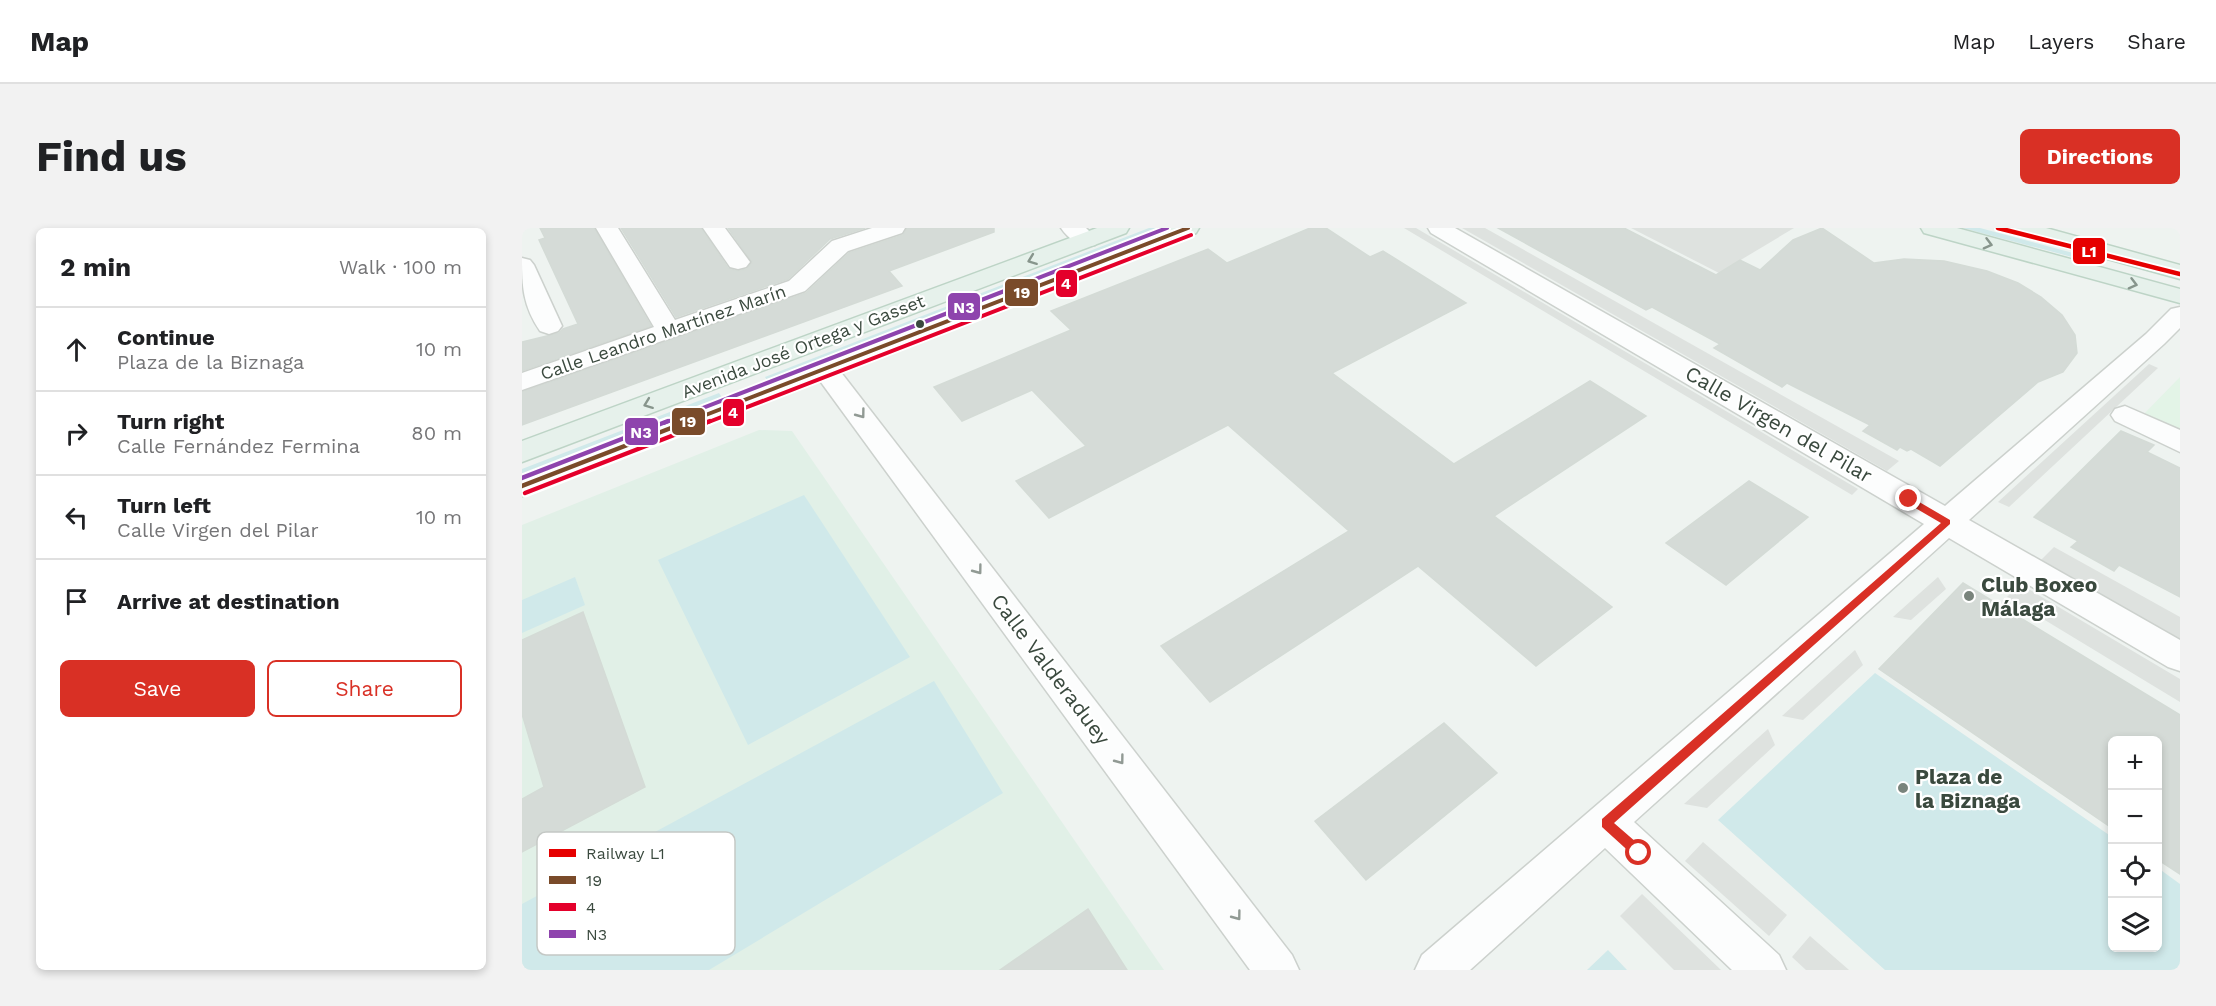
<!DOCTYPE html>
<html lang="en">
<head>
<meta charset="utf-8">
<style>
	body { margin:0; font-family:"Work Sans",sans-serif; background:#f2f2f2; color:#202124 }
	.controls { position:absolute; right:18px; bottom:18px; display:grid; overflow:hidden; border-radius:9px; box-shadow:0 3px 9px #0003 }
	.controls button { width:54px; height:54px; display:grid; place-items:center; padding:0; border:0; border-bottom:2px solid #e0e0e0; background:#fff; color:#202124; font:30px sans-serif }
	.stop { position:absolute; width:18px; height:18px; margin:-14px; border:4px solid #d93025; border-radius:50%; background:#fff }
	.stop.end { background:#d93025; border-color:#fff; box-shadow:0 2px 6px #0008 }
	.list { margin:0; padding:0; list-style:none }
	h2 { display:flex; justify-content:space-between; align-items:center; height:78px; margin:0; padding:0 24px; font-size:26px }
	h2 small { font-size:20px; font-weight:400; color:#757577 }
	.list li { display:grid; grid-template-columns:39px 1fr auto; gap:18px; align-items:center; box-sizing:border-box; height:84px; padding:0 24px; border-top:2px solid #e0e0e0 }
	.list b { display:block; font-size:22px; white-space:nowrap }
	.list p { margin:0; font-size:20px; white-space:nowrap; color:#757577 }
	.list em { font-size:20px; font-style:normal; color:#757577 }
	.actions { display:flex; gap:12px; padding:18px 24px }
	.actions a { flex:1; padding:14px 0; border:2px solid #d93025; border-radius:9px; text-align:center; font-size:21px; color:#d93025 }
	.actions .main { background:#d93025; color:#fff }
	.icon { flex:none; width:33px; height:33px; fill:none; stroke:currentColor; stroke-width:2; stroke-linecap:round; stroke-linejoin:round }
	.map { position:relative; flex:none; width:1658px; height:742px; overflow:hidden; border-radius:9px }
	header { display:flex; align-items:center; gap:36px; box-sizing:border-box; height:84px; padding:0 30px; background:#fff; border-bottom:2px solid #e0e0e0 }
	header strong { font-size:28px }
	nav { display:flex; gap:33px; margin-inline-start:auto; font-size:21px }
	.intro { display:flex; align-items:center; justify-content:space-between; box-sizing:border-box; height:144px; padding:0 36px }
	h1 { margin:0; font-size:42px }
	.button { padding:15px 27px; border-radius:9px; background:#d93025; color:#fff; font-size:21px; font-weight:700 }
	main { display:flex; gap:36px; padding:0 36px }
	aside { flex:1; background:#fff; border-radius:9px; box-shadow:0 3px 9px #0003 }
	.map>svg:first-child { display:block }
	.commercial { fill:#e3f4e7 }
	.education { fill:#e1f0e7 }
	.green { fill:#d0e9ea }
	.parking { fill:#dee2df }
	.building { fill:#d5dbd7; stroke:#d4dbd6; stroke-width:1.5 }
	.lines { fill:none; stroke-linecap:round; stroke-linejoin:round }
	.minor-casing { stroke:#ccd1cd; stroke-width:3 }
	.major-casing { stroke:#bdd4c6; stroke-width:3 }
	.minor { fill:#fcfdfd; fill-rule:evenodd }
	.major { fill:#e6f1eb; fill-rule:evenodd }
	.bus-1-far1-casing { stroke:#fff; stroke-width:8 }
	.bus-1-casing { stroke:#fff; stroke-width:9 }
	.bus-2-far1-casing { stroke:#fff; stroke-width:8 }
	.bus-2-casing { stroke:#fff; stroke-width:9 }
	.bus-3-far1-casing { stroke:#fff; stroke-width:8 }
	.bus-3-casing { stroke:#fff; stroke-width:9 }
	.bus-1-far1 { stroke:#7a4b2a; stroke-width:4 }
	.bus-1 { stroke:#7a4b2a; stroke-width:4.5 }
	.bus-2-far1 { stroke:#e4002b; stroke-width:4 }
	.bus-2 { stroke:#e4002b; stroke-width:4.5 }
	.bus-3-far1 { stroke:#8e44ad; stroke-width:4 }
	.bus-3 { stroke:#8e44ad; stroke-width:4.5 }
	.rail-1-casing { stroke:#fff; stroke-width:8 }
	.rail-1 { stroke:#e60000; stroke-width:4.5 }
	.oneway { stroke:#87958c }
	.oneway2 { stroke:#919a94 }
	.route { fill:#d93025 }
	.bus-dot { fill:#3a493e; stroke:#fff; stroke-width:2 }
	.poi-dot { fill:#79847c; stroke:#fff; stroke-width:2 }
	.labels { text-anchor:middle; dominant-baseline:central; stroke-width:4.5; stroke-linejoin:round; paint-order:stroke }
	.far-street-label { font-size:18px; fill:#3a493e; stroke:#fff }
	.street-label { font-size:21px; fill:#3a493e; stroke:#fff }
	.poi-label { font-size:21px; font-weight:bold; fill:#3a493e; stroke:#fff; text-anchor:start }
	.key { fill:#fff; stroke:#c4c8c5; stroke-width:1.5 }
	.key-label { font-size:16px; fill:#3a493e }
	.line-badge { stroke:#fff; stroke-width:2 }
	.badge-label { font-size:16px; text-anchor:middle; font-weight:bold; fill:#fff }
</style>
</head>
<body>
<header>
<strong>Map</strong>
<nav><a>Map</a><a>Layers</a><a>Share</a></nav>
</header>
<div class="intro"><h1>Find us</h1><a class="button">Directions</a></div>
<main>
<aside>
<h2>2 min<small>Walk · 100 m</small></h2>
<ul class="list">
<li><svg class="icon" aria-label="ahead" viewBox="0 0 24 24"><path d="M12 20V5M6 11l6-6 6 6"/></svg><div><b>Continue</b><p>Plaza de la Biznaga</p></div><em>10 m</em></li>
<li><svg class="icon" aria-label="right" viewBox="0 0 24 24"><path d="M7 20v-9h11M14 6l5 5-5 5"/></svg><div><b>Turn right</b><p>Calle Fernández Fermina</p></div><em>80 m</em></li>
<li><svg class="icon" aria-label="left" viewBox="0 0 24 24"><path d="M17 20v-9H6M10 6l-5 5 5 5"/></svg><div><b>Turn left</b><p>Calle Virgen del Pilar</p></div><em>10 m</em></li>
<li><svg class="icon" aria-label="arrive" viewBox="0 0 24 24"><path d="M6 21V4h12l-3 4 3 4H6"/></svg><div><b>Arrive at destination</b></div></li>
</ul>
<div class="actions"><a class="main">Save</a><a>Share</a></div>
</aside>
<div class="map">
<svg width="1658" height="742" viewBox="0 0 1658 742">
	<rect width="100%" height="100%" fill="#eef3f0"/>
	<path class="commercial" d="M 1658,149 L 1658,206 L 1620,188 Z"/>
	<path class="education" d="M 237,202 L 270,203 L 642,742 L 0,742 L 0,297 Z"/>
	<g class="green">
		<path d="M 627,0 L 641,0 L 246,154 L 243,149 Z"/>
		<path d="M 1441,0 L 1458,0 L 1551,25 L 1550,29 Z"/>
		<path d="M 197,165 L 201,171 L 0,249 L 0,241 Z"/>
		<path d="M 282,267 L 388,429 L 226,517 L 136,332 Z"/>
		<path d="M 53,349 L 63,377 L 0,405 L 0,372 Z"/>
		<path d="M 1353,445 L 1590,609 L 1590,720 L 1636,720 L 1636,640 L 1658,656 L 1658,742 L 1363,742 L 1196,592 Z"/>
		<path d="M 412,453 L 481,565 L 187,742 L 0,742 L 0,676 Z"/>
		<path d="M 1086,722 L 1105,742 L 1065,742 Z"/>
	</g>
	<g class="parking">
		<path d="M 882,0 L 894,0 L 1336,261 L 1330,267 Z"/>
		<path d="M 940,0 L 963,0 L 1377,233 L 1365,243 Z"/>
		<path d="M 1109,0 L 1272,0 L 1197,45 Z"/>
		<path d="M 1627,136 L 1636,140 L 1487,279 L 1476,274 Z"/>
		<path d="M 1532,319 L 1658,389 L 1658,412 L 1519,332 Z"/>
		<path d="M 1416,349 L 1424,361 L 1389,392 L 1371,389 Z"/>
		<path d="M 1498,356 L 1658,451 L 1658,474 L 1485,369 Z"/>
		<path d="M 1333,422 L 1341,437 L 1281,492 L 1260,488 Z"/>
		<path d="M 1246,501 L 1253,517 L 1185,580 L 1162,576 Z"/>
		<path d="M 1181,614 L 1265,687 L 1247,708 L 1163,633 Z"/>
		<path d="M 1120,666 L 1199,742 L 1152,742 L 1098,688 Z"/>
		<path d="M 1288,708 L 1327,742 L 1284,742 L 1270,729 Z"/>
	</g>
	<g class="building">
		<path d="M 18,0 L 72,0 L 129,98 L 0,143 L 0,114 L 37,105 L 41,101 L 56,96 L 17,12 L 23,10 Z"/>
		<path d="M 99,0 L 179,0 L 206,40 L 215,43 L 225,41 L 230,34 L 206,0 L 343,0 L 308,11 L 266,51 L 154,89 Z"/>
		<path d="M 385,0 L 472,0 L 472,4 L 367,43 L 380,58 L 0,197 L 0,164 L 284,65 L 327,25 L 381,7 Z"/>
		<path d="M 788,0 L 804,0 L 848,29 L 861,23 L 944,75 L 810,145 L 932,236 L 1068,153 L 1124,188 L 972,288 L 1090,379 L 1014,438 L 896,338 L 688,474 L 639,418 L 827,303 L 706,197 L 527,290 L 494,253 L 564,218 L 510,162 L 440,193 L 412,159 L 549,102 L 529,83 L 686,21 L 705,35 Z"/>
		<path d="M 976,0 L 1102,0 L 1194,47 L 1218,32 L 1238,42 L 1271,12 L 1300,0 L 1352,35 L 1382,31 L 1422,33 L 1465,43 L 1496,55 L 1519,69 L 1540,87 L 1553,107 L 1555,125 L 1541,144 L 1516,154 L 1418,238 L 1389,221 L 1385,223 L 1378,219 L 1375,222 L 1341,203 L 1348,197 L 1265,155 L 1260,159 L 1192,120 L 1198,116 L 1130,79 L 1124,82 Z"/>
		<path d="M 1599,203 L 1632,217 L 1625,224 L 1658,240 L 1658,369 L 1597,337 L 1592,343 L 1578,335 L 1549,319 L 1556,313 L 1512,289 Z"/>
		<path d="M 1227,253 L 1286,289 L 1204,357 L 1144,315 Z"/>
		<path d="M 1441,355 L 1658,487 L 1658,646 L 1635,631 L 1635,513 L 1590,513 L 1590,600 L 1357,441 Z"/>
		<path d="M 61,384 L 123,559 L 0,624 L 0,571 L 22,559 L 0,486 L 0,412 Z"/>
		<path d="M 922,495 L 975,545 L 844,652 L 793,593 Z"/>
		<path d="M 566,681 L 605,742 L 478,742 Z"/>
	</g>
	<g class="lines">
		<g class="minor-casing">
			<g id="minor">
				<path d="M 74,0 L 96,0 L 153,92 L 267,53 L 310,13 L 350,0 L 383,0 L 380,5 L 326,23 L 283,63 L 0,162 L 0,145 L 132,99 Z"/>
				<path d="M 181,0 L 203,0 L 228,34 L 224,39 L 216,41 L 208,39 Z"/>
				<path d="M 539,0 L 564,0 L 576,12 L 573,17 C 559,20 547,12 539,0 Z"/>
				<path d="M 906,0 L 933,0 L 1423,278 L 1624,106 L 1649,81 L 1658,79 L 1658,100 L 1642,116 L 1447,292 L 1658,412 L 1658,443 L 1646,439 L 1427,310 L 1112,594 L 1257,727 L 1264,742 L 1210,742 L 1083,620 L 948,742 L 893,742 L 900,727 L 1402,296 L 909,5 Z"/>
				<path d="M 0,30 L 8,32 L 12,37 L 40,98 L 36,103 L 27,106 L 18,103 C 1,78 0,59 0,30 Z"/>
				<path d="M 302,132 L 311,134 L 770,727 L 777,742 L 728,742 L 293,146 L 289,140 L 293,134 Z"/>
				<path d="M 1603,178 L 1658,202 L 1658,224 L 1593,193 L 1589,187 L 1593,181 Z"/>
			</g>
		</g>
		<g class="major-casing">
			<g id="major">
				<path d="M 575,0 L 607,0 L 604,5 L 0,234 L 0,213 Z"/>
				<path d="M 646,0 L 677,0 L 674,5 L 0,268 L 0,247 Z"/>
				<path d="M 1399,0 L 1435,0 L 1658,61 L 1658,75 L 1402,5 Z"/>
				<path d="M 1488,0 L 1524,0 L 1658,37 L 1658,51 L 1491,5 Z"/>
			</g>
		</g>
		<use href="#minor" class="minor"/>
		<use href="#major" class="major"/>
		<g class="bus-1-far1-casing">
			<path id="bus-1-far1" d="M 163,195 L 666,0"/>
		</g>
		<g class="bus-1-casing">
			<path id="bus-1" d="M 0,258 L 167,193"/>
		</g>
		<g class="bus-2-far1-casing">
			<path id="bus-2-far1" d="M 184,195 L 669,7"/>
		</g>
		<g class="bus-2-casing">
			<path id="bus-2" d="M 3,265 L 188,193"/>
		</g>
		<g class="bus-3-far1-casing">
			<path id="bus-3-far1" d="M 142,195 L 645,0"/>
		</g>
		<g class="bus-3-casing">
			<path id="bus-3" d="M 0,250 L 146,193"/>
		</g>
		<use href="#bus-1-far1" class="bus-1-far1"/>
		<use href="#bus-1" class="bus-1"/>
		<use href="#bus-2-far1" class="bus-2-far1"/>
		<use href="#bus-2" class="bus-2"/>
		<use href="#bus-3-far1" class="bus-3-far1"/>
		<use href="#bus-3" class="bus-3"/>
		<g class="rail-1-casing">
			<path id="rail-1" d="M 1476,0 L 1658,46"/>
		</g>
		<use href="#rail-1" class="rail-1"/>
	</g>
	<defs><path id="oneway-chevron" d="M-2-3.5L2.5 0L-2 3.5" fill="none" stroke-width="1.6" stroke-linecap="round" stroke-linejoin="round" transform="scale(1.5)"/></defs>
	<g class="oneway">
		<use href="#oneway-chevron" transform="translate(1466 16) rotate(15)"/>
		<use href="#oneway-chevron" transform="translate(510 32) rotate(159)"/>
		<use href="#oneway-chevron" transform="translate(1611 56) rotate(15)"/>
		<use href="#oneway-chevron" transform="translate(126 176) rotate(159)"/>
	</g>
	<g class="oneway2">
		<use href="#oneway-chevron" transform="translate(339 186) rotate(53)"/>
		<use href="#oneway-chevron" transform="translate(456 342) rotate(53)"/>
		<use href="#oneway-chevron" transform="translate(598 532) rotate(53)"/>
		<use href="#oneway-chevron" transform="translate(715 688) rotate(53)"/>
	</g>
	<path class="route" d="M 1387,268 L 1428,292 L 1428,296 L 1092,595 L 1122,621 L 1122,629 L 1113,629 L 1080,599 L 1080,591 L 1419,295 L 1383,274 L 1383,269 Z"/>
	<circle class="bus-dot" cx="398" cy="96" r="5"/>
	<g class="poi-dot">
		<circle cx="1447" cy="368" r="6"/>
		<circle cx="1381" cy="560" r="6"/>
	</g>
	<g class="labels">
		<g class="far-street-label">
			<text transform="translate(141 104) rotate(-19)">Calle Leandro Martínez Marín</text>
			<text transform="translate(281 118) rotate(-21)">Avenida José Ortega y Gasset</text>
		</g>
		<g class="street-label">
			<text transform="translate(1257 196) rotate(30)">Calle Virgen del Pilar</text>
			<text transform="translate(529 441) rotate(53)">Calle Valderaduey</text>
		</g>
		<g class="poi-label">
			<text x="1459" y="356">Club Boxeo<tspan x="1459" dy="24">Málaga</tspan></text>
			<text x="1393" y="548">Plaza de<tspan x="1393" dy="24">la Biznaga</tspan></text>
		</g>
	</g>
	<rect x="15" y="604" width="198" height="123" rx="9" class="key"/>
	<rect x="27" y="621" width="27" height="8" fill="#e60000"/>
	<rect x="27" y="648" width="27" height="8" fill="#7a4b2a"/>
	<rect x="27" y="675" width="27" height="8" fill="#e4002b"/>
	<rect x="27" y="702" width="27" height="8" fill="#8e44ad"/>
	<g class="key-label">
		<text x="64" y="631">Railway L1</text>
		<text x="64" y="658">19</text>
		<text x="64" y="685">4</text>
		<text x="64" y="712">N3</text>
	</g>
	<g class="line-badge">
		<rect x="1550" y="9" width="34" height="28" rx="6" fill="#e60000"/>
		<rect x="533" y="41" width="23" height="29" rx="6" fill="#e4002b"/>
		<rect x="482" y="50" width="35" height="29" rx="6" fill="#7a4b2a"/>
		<rect x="425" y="64" width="34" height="29" rx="6" fill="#8e44ad"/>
		<rect x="200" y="170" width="23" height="29" rx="6" fill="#e4002b"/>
		<rect x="149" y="179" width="35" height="29" rx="6" fill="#7a4b2a"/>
		<rect x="102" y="189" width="35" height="29" rx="6" fill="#8e44ad"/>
	</g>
	<g class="badge-label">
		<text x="1567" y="29">L1</text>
		<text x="544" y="61">4</text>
		<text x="500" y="70">19</text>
		<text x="442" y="85">N3</text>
		<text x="211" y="190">4</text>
		<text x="166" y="199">19</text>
		<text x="119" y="210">N3</text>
	</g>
</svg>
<div class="controls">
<button>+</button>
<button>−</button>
<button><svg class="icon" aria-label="locate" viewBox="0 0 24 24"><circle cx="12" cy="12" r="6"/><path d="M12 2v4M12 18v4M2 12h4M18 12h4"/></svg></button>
<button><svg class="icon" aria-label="layers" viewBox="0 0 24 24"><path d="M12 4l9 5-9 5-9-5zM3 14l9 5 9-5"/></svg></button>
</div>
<div class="stop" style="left:1117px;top:625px"></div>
<div class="stop end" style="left:1387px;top:271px"></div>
</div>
</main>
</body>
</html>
